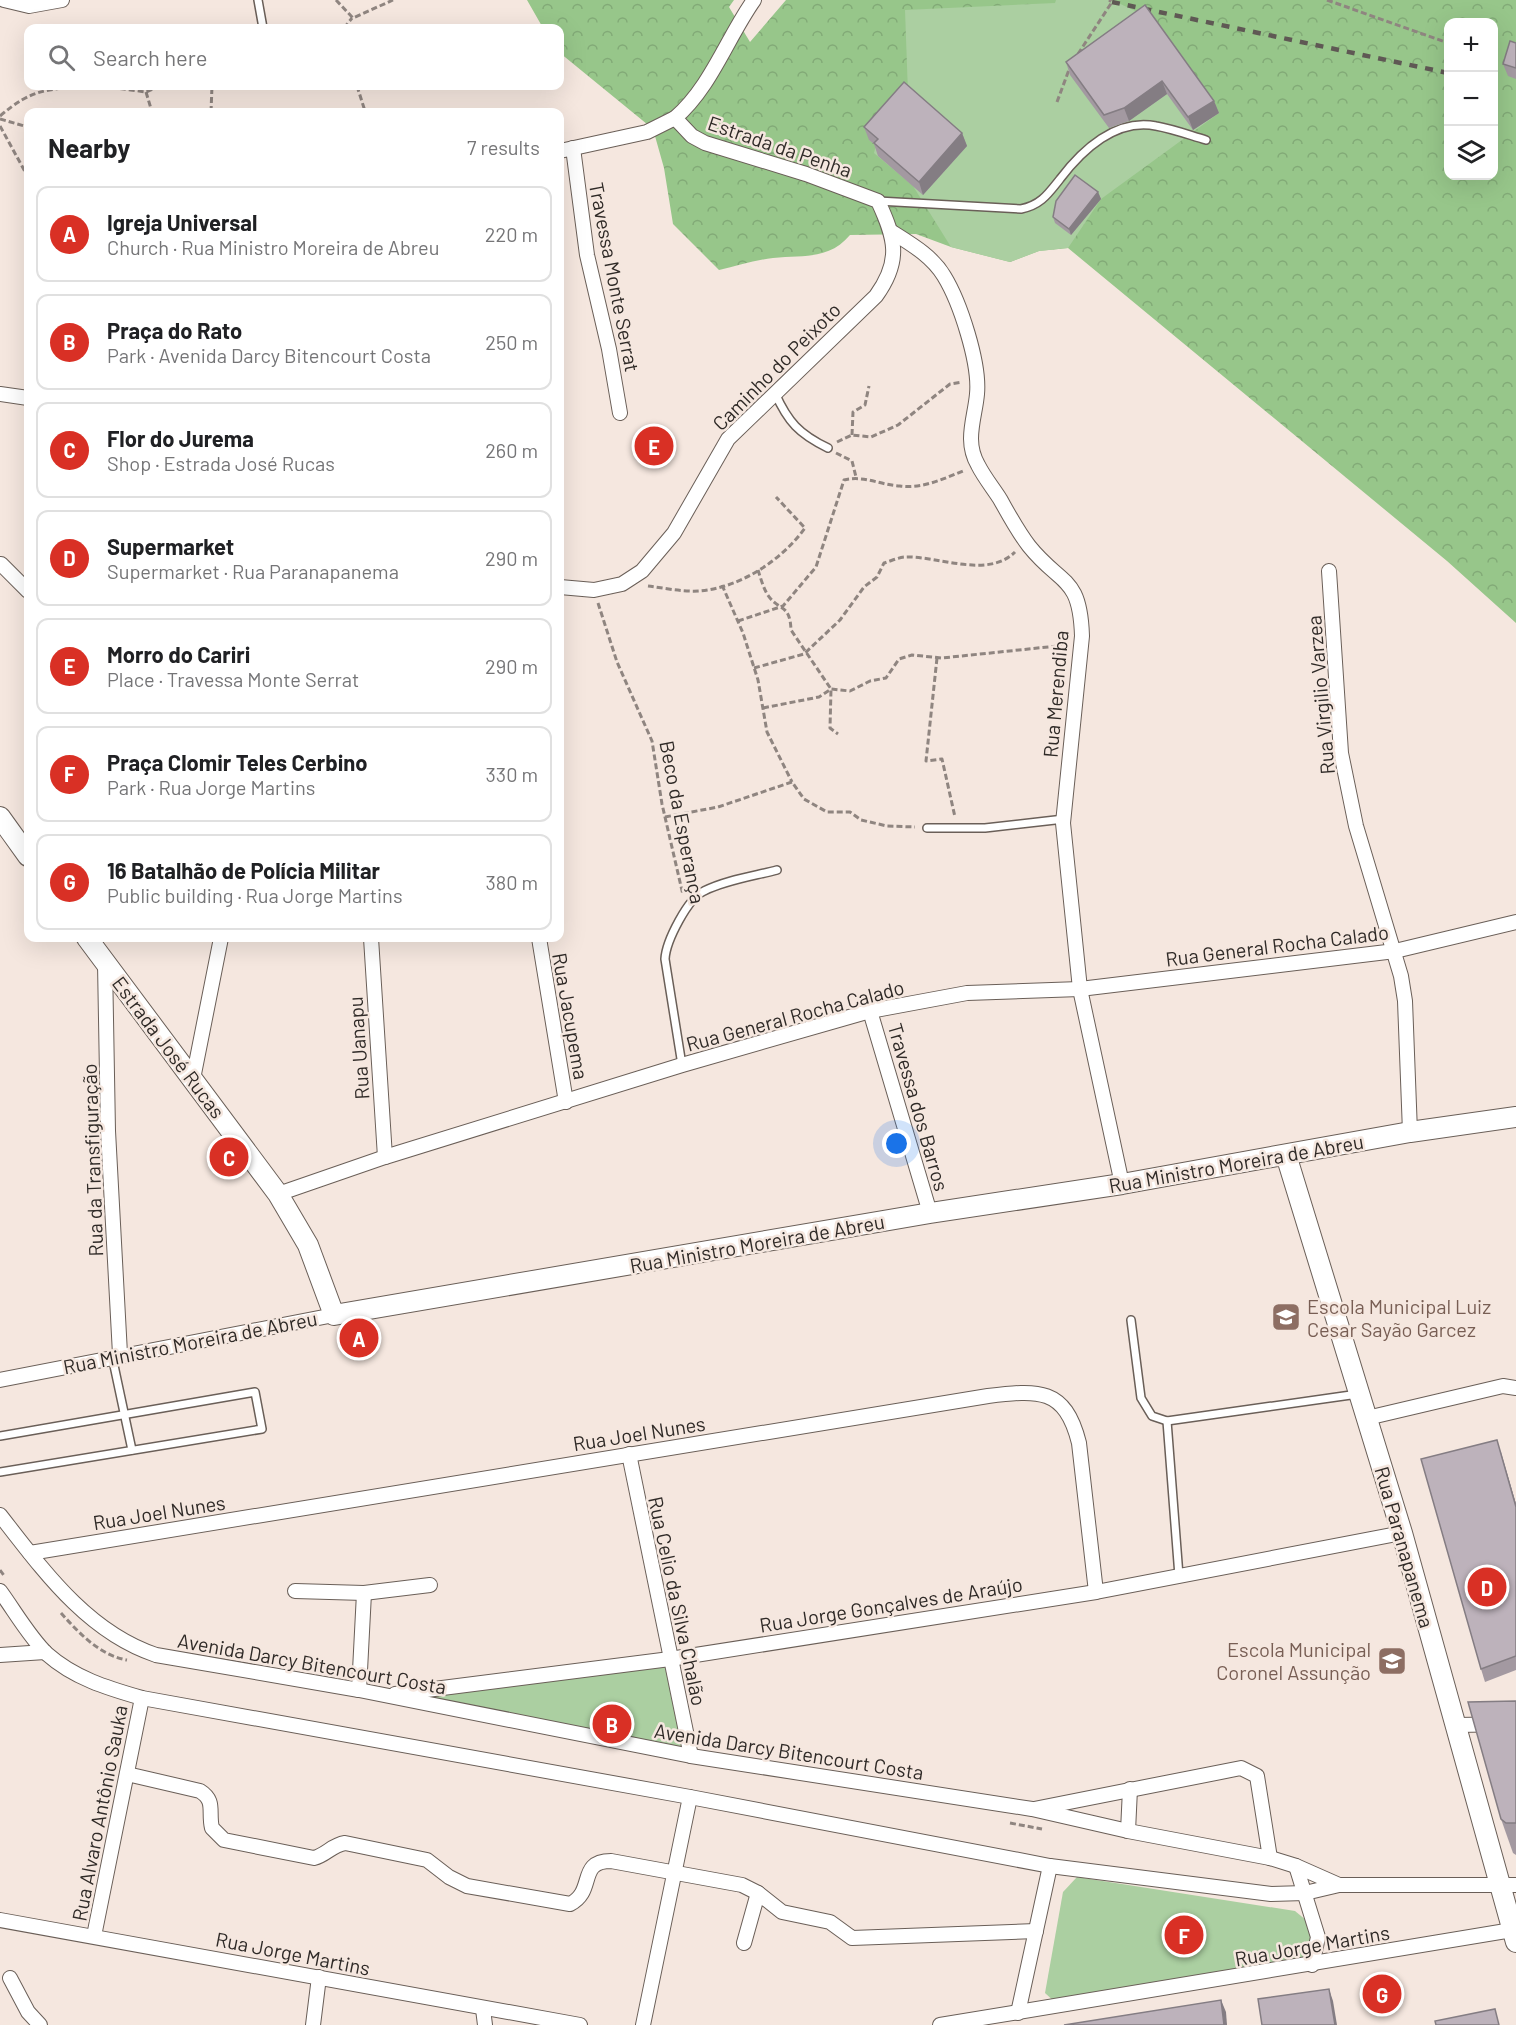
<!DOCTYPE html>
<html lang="en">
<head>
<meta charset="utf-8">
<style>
	body { margin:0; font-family:Barlow,sans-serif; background:#f2f2f2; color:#202124 }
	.controls { position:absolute; right:18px; top:18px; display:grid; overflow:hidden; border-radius:12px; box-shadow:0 6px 24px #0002 }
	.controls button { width:54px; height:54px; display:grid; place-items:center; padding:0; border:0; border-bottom:2px solid #e0e0e0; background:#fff; color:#202124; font:30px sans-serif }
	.you { position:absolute; left:897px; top:1144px; width:21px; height:21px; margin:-15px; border:4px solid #fff; border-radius:50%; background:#1a73e8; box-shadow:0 0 0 9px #1a73e833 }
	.badge { display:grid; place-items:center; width:39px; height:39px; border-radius:50%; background:#d93025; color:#fff; font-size:20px; font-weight:700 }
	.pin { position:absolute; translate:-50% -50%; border:3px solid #fff; box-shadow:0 2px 6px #0006 }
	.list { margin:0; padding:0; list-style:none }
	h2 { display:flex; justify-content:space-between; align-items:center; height:78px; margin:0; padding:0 24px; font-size:26px }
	h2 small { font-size:20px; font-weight:400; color:#757577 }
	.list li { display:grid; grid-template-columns:39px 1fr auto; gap:18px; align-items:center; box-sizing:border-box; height:96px; margin:0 12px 12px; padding:0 12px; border:2px solid #e0e0e0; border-radius:12px }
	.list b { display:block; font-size:22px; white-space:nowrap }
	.list p { margin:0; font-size:20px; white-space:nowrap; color:#757577 }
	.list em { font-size:20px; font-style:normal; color:#757577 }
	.icon { flex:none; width:33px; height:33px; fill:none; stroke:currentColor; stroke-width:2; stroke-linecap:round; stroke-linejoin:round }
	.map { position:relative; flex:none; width:1516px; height:2025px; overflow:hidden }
	.search { position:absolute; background:#fff; box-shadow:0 6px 24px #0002; left:24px; top:24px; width:540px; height:66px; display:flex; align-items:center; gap:15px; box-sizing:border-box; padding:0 21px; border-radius:12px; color:#757577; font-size:22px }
	.panel { position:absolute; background:#fff; box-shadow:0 6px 24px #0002; left:24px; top:108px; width:540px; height:834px; border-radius:12px }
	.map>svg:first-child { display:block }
	.forest { fill:url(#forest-crowns); fill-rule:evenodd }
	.park { fill:#abcfa1 }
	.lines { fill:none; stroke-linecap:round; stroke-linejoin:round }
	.lane-casing { stroke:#6a5f58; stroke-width:10 }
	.street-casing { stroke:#6a5f58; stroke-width:16 }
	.secondary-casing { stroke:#6a5f58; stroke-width:22 }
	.path { stroke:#8f8580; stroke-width:3; stroke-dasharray:6 3; stroke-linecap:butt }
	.lane { stroke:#fff; stroke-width:7 }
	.street { stroke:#fff; stroke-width:14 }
	.secondary { stroke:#fff; stroke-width:20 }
	.rail { stroke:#5f5854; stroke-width:4.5; stroke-dasharray:8 8; stroke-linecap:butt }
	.wall { fill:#a399a1 }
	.shaded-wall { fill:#847d83 }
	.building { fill:#bdb2bb; stroke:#847d83; stroke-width:1.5 }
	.labels { text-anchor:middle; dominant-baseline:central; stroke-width:5; stroke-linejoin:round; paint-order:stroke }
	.street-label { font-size:20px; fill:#2f2a27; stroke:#f5e7df }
	.education-label { font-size:20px; fill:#785e54; stroke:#f5e7df; text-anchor:start }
</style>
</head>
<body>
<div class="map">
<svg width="1516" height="2025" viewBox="0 0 1516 2025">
	<defs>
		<pattern id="forest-crowns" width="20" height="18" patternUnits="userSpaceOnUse" patternTransform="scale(1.5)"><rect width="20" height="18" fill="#97c68a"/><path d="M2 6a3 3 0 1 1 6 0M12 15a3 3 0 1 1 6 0" fill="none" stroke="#82aa77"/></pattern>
	</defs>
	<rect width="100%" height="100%" fill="#f5e7df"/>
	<path class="forest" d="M 527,0 L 734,0 L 729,7 L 750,42 L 786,0 L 1516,0 L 1516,623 L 1447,561 L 1068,248 L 1039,251 L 1010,262 L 951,247 L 916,234 L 850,235 C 829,260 803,255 773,258 C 755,260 737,266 719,270 L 673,224 L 664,168 L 653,129 L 560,53 L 560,28 L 543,28 ZM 1448,22 L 1494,22 L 1494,176 L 1448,176 Z"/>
	<g class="park">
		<path d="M 1056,0 L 1112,0 L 1150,18 L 1219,113 L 1101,199 L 1068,248 L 1039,251 L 1010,262 L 951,247 L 913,186 L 874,153 L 876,145 L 869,140 L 908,94 L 905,10 L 1055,3 Z"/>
		<path d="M 664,1664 L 687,1751 L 402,1696 Z"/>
		<path d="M 1077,1877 L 1295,1911 L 1312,1925 L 1314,1944 L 1300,1961 L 1058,2005 L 1045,1993 L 1063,1892 Z"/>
	</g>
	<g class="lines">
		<g class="lane-casing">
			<g id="lane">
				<path d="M 258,0 L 263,28"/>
				<path d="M 878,201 L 1021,209 C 1041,205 1048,194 1060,179 C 1082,150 1116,118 1156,126 C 1173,129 1189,135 1206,140"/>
				<path d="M 775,393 C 788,422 799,434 828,448"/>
				<path d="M 927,828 L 985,828 L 1064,819"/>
				<path d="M 682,1065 L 665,959 C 666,941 688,898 704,891 C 726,880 754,876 777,870"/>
				<path d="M 1131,1320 L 1141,1398 L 1152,1416 L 1167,1421 L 1358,1394"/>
				<path d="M 112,1356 L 132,1450"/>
				<path d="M 1167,1421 L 1179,1576"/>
				<path d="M 0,1436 L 255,1392 L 262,1429 L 0,1472"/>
			</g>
		</g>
		<g class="street-casing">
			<g id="street">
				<path d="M 4,0 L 29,6 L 62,0"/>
				<path d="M 573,148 L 587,255 L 609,349 L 620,413"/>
				<path d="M 560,151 L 647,132 L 675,118"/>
				<path d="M 892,232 C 911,244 932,256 944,276 C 960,302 980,363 977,394 C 975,418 964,441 978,465 C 984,477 993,488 1000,499 C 1009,515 1018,532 1029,546 C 1061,586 1080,575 1082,636 L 1063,823 L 1080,989 L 1122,1184"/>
				<path d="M 0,394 L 28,398"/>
				<path d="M 1,564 L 28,591"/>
				<path d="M 1329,571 L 1341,753 L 1356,826 L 1401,976 L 1405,1001 L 1410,1132"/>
				<path d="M 560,587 L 594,590 L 622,584 L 642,571 L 674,533 L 728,439 L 876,296 C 902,260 895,238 878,201 L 806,174 L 705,143 L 692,136 L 675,118 C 711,87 727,38 754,0"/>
				<path d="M 371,938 L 385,1157"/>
				<path d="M 539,938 L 566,1102"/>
				<path d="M 105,963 L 108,1131 L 120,1354"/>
				<path d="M 870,1011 L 930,1213"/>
				<path d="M 193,1079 L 221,938"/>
				<path d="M 278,1194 L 385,1157 L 682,1065 L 870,1011 L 967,993 L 1080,989 L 1395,951 L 1516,922"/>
				<path d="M 0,1380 L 334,1315"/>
				<path d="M 1367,1418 L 1503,1386 L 1516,1388"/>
				<path d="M 629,1454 L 691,1756"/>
				<path d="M 0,1515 C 43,1570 87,1632 156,1655 L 359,1690 L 691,1756 L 1032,1809 L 1128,1831 L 1270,1858 L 1296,1866 L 1339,1885"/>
				<path d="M 30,1553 L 988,1396 C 1038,1390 1065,1387 1079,1443 L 1096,1592"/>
				<path d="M 0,1591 C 14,1610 30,1638 47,1654 C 74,1678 107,1688 142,1698 L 690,1797 L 1050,1866 L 1271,1894 L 1305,1893 L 1339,1885 L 1516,1885"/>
				<path d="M 295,1591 L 364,1593 L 430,1585"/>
				<path d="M 0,1655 L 45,1652"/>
				<path d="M 359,1690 L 364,1593"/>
				<path d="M 395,1694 L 670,1659 L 1096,1592 L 1402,1533"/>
				<path d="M 1457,1725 L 1516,1724"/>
				<path d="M 127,1774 L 200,1791 C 216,1801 208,1812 212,1828 L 224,1840 L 314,1858 C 326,1855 332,1845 345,1843 L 427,1860 L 449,1877 L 467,1886 L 570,1904 C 596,1891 577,1861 611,1861 L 742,1885 L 758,1893 L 782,1912 L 830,1922 L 852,1938 L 1036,1931"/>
				<path d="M 1034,1809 L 1241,1768 L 1257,1776 L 1270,1858"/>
				<path d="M 1128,1831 L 1130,1789"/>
				<path d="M 1296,1866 L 1318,1937 L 1312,1965"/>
				<path d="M 0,1920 L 580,2025"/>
				<path d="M 94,1936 L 142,1698"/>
				<path d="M 744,1943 L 758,1893"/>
				<path d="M 10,1978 L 28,2012 L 40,2025"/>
				<path d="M 483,2009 L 485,2025"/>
				<path d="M 1018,2013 L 1050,1866"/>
				<path d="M 313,2025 L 319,1977"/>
				<path d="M 643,2025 L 690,1797"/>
				<path d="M 940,2025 L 1512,1930"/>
			</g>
		</g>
		<g class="secondary-casing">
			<g id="secondary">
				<path d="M 0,817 L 28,856"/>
				<path d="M 87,938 L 278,1194 L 308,1245 L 334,1315 L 930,1213 L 1122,1184 L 1410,1132 L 1516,1117"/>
				<path d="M 1286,1155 L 1402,1533 L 1516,1942"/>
			</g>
		</g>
		<g class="path">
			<path d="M 336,0 L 353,18 L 393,0"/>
			<path d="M 1327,0 L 1448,43"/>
			<path d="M 344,28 L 352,18"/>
			<path d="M 1078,54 L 1112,2 L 1109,0"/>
			<path d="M 102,86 L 146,92 L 160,86"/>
			<path d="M 357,86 L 364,108 L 369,112"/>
			<path d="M 146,92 L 152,112"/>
			<path d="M 1057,102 L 1070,67"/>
			<path d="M 211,112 L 212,86"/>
			<path d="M 0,116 C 33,88 46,90 87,86"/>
			<path d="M 0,119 L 28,127"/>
			<path d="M 0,126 L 28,177"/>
			<path d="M 852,435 L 853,412 L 865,405 L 869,386"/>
			<path d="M 837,442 L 852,435 L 871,437 L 898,425 L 950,384 L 962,382"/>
			<path d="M 836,453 L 852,461 L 856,477"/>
			<path d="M 758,570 C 761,579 764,591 770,598 C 781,611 790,605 791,630 L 831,689 L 830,728 L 838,734"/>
			<path d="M 722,585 L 743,633 L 758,680 L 767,732 L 792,782"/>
			<path d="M 648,586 C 664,588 683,592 699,591 C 740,588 782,560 805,528 L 776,497"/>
			<path d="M 598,603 L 617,662 L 652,741 L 662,804 L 683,895"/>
			<path d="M 738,621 L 783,606 L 816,567 L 844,480 C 864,475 880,485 900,486 C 922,489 943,479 963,471"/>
			<path d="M 937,658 L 926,761 L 942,759 L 955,817"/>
			<path d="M 754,668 L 804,654 L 840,620 L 864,587 L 877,577 L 884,563 C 891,561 899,557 906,557 C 939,556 988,579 1015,552"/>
			<path d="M 763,708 L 819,697 L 831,689 L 850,691 L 870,681 L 886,678 L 899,659 L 912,655 L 942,658 L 1067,645"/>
			<path d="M 665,817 L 718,807 L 792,782 L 804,799 L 827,812 L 850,812 L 861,820 L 887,826 L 915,827"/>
			<path d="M 0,1570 L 5,1577"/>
			<path d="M 61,1613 C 79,1633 99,1655 127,1660"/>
			<path d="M 1010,1823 L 1042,1829"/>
		</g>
		<use href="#lane" class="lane"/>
		<use href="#street" class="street"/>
		<use href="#secondary" class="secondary"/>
		<path class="rail" d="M 1112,2 L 1448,73"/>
	</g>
	<g class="wall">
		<path d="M 1145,5 L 1214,101 L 1219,113 L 1193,130 L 1167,94 L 1129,121 L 1109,128 L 1070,75 L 1066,62 Z"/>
		<path d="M 1516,43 L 1516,79 L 1508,76 L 1503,64 Z"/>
		<path d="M 864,127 L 962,133 L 967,146 L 923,195 L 878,156 L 874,144 L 869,140 Z"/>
		<path d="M 1098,192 L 1101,199 L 1071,235 L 1055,223 L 1053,217 Z"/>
		<path d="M 1501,1452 L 1516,1504 L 1516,1670 L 1485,1682 L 1481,1669 Z"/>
		<path d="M 1516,1701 L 1516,1855 L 1513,1853 L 1501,1819 Z"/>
	</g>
	<g class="shaded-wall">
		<path d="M 1162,81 L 1167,94 L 1129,121 L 1124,108 Z"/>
		<path d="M 1214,101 L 1219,113 L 1193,130 L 1188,117 Z"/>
		<path d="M 962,133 L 967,146 L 923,195 L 919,182 Z"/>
		<path d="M 1098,192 L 1101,199 L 1071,235 L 1069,229 Z"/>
		<path d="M 1497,1440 L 1516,1504 L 1516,1507 Z"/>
		<path d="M 1329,1989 L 1333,2001 L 1337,2025 L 1335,2025 Z"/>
		<path d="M 1221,2000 L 1226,2012 L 1227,2025 L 1224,2025 Z"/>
	</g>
	<g class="building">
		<path d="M 1145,5 L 1214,101 L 1188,117 L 1162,81 L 1124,108 L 1104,115 L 1066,62 Z"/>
		<path d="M 1510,41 L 1516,43 L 1516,68 L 1503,64 Z"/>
		<path d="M 904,82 L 962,133 L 919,182 L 874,143 L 878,139 L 864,127 Z"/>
		<path d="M 1075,175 L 1098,192 L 1069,229 L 1053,217 L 1056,201 Z"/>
		<path d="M 1497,1440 L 1516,1507 L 1516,1656 L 1481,1669 L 1421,1459 Z"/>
		<path d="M 1516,1701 L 1516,1823 L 1506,1823 L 1501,1819 L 1468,1702 Z"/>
		<path d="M 1329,1989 L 1335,2025 L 1262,2025 L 1258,1999 Z"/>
		<path d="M 1221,2000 L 1224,2025 L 1064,2025 Z"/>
		<path d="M 1495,2009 L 1499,2025 L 1436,2025 L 1435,2021 Z"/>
	</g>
	<defs>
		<g id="school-square" transform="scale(1.5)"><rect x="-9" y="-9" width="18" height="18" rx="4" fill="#8d6e63" stroke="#f5e7df"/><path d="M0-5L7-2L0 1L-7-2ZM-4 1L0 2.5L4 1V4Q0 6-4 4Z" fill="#fff"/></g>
	</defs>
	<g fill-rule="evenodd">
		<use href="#school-square" x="1286" y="1317"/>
		<use href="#school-square" x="1392" y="1661"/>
	</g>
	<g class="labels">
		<g class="street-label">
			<text transform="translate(780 146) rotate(19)">Estrada da Penha</text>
			<text transform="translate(615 277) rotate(79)">Travessa Monte Serrat</text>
			<text transform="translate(776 366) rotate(-45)">Caminho do Peixoto</text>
			<text transform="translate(1055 694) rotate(-85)">Rua Merendiba</text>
			<text transform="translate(1320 695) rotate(-95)">Rua Virgilio Varzea</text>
			<text transform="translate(683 822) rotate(79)">Beco da Esperança</text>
			<text transform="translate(1277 945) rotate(-7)">Rua General Rocha Calado</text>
			<text transform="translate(795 1015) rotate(-15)">Rua General Rocha Calado</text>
			<text transform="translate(571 1016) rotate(80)">Rua Jacupema</text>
			<text transform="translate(169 1047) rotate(53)">Estrada José Rucas</text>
			<text transform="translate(358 1048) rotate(-94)">Rua Uanapu</text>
			<text transform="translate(919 1107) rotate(74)">Travessa dos Barros</text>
			<text transform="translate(92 1160) rotate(-92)">Rua da Transfiguração</text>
			<text transform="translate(1236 1163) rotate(-10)">Rua Ministro Moreira de Abreu</text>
			<text transform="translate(757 1243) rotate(-10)">Rua Ministro Moreira de Abreu</text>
			<text transform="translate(190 1342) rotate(-11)">Rua Ministro Moreira de Abreu</text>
			<text transform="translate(639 1433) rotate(-9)">Rua Joel Nunes</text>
			<text transform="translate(159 1512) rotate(-9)">Rua Joel Nunes</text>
			<text transform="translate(1405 1547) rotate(74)">Rua Paranapanema</text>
			<text transform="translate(678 1601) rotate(78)">Rua Celio da Silva Chalão</text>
			<text transform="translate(891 1604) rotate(-9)">Rua Jorge Gonçalves de Araújo</text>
			<text transform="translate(312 1663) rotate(10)">Avenida Darcy Bitencourt Costa</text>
			<text transform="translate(789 1751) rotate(9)">Avenida Darcy Bitencourt Costa</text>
			<text transform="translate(99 1813) rotate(-79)">Rua Alvaro Antônio Sauka</text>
			<text transform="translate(1312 1945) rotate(-10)">Rua Jorge Martins</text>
			<text transform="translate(293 1953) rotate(11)">Rua Jorge Martins</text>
		</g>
		<g class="education-label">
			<text x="1307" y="1306">Escola Municipal Luiz<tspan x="1307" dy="23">Cesar Sayão Garcez</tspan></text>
			<text x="1371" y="1649" text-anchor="end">Escola Municipal<tspan x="1371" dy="23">Coronel Assunção</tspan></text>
		</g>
	</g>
</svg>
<div class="controls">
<button>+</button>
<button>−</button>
<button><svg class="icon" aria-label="layers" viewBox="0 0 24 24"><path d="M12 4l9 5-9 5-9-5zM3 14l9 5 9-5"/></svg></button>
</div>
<div class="you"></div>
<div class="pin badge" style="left:359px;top:1338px">A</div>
<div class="pin badge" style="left:612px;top:1724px">B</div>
<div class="pin badge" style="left:229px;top:1157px">C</div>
<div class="pin badge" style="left:1487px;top:1587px">D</div>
<div class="pin badge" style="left:654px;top:446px">E</div>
<div class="pin badge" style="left:1184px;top:1935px">F</div>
<div class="pin badge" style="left:1382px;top:1994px">G</div>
<div class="search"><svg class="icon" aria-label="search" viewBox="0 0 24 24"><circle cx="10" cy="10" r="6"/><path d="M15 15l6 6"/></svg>Search here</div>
<section class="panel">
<h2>Nearby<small>7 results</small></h2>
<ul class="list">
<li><span class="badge">A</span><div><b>Igreja Universal</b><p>Church · Rua Ministro Moreira de Abreu</p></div><em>220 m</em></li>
<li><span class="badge">B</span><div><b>Praça do Rato</b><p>Park · Avenida Darcy Bitencourt Costa</p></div><em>250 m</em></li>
<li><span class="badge">C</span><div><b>Flor do Jurema</b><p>Shop · Estrada José Rucas</p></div><em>260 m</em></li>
<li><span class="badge">D</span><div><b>Supermarket</b><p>Supermarket · Rua Paranapanema</p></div><em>290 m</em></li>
<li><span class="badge">E</span><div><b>Morro do Cariri</b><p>Place · Travessa Monte Serrat</p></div><em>290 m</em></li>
<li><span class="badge">F</span><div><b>Praça Clomir Teles Cerbino</b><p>Park · Rua Jorge Martins</p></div><em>330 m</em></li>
<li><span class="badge">G</span><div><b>16 Batalhão de Polícia Militar</b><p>Public building · Rua Jorge Martins</p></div><em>380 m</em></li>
</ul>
</section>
</div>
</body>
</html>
